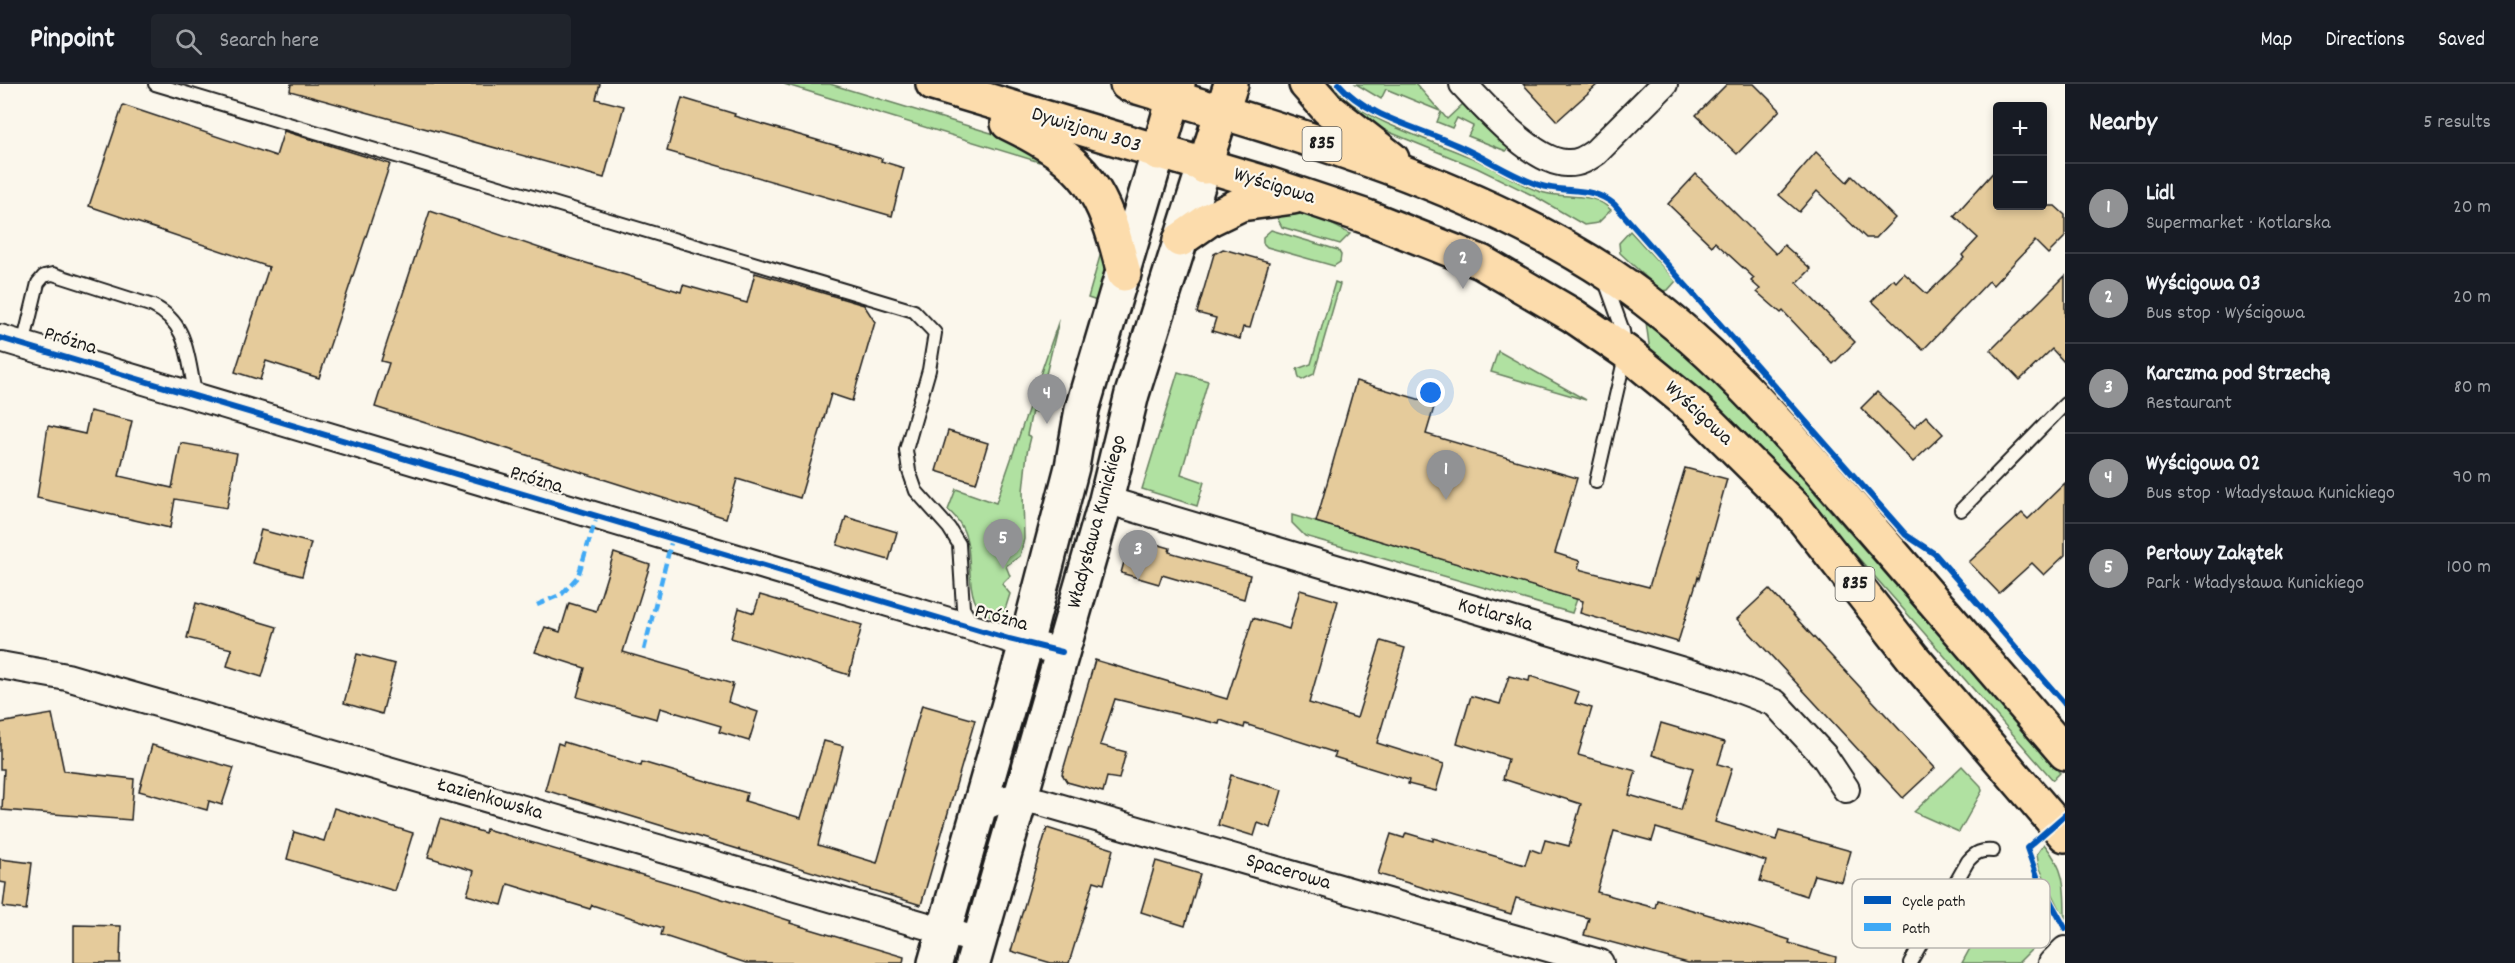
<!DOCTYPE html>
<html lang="en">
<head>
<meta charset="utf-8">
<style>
	body { margin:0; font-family:Dekko,sans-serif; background:#20242c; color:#f1f3f6 }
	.controls { position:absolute; right:18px; top:18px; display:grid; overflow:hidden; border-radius:6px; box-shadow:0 3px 9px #0003 }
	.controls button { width:54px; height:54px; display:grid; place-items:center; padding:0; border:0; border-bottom:2px solid #363941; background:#171b24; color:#f1f3f6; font:30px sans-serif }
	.you { position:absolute; left:1431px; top:309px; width:21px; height:21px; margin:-15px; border:4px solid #fff; border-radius:50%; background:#1a73e8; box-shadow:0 0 0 9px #1a73e833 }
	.badge { display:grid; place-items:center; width:39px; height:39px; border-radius:50%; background:#919294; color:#fff; font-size:20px; font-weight:700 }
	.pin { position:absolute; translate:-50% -50px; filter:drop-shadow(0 2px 3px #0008) }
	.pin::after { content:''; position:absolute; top:32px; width:21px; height:18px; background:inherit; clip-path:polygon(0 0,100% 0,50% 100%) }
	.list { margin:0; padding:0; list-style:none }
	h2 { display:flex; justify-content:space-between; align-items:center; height:78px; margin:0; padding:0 24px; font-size:26px }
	h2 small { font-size:20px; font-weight:400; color:#9ea1a6 }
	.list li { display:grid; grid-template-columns:39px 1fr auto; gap:18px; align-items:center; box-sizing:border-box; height:90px; padding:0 24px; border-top:2px solid #363941 }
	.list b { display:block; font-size:22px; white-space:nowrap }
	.list p { margin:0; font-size:20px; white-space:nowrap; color:#9ea1a6 }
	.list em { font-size:20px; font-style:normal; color:#9ea1a6 }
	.icon { flex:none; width:33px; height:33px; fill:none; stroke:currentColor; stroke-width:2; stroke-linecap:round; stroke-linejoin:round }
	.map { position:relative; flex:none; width:2065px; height:879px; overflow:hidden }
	header { display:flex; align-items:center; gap:36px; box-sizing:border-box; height:84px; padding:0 30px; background:#171b24; border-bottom:2px solid #363941 }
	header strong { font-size:28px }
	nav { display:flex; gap:33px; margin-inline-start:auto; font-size:21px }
	.search { width:420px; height:54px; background:#20242c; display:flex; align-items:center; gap:15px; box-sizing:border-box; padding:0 21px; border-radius:6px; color:#9ea1a6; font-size:22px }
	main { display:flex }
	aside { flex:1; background:#171b24 }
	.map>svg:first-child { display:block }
	.green { fill:#b0e1a1; stroke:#667e5e; stroke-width:1.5 }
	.building { fill:#e5cb9b; stroke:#1c1c1c; stroke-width:1.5 }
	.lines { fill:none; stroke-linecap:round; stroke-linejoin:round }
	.lane-casing { stroke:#1c1c1c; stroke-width:16 }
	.street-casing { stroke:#1c1c1c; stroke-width:30 }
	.secondary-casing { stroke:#1c1c1c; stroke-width:38 }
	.primary-casing { stroke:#1c1c1c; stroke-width:38 }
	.lane { stroke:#fbf7ec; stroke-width:12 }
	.street { stroke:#fbf7ec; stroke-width:26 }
	.secondary { stroke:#fbf7ec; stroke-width:33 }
	.primary { stroke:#fcdcac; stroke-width:33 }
	.quiet { stroke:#3fa9f5; stroke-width:4.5; stroke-dasharray:9 4.5; stroke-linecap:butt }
	.cycleway-casing { stroke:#fbf7ec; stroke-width:10 }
	.cycleway { stroke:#0057b8; stroke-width:6 }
	.labels { text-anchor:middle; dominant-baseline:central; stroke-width:4.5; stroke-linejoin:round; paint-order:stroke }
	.shield { fill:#fbf7ec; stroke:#5f5e5a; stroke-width:1.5 }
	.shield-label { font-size:20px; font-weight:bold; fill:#1c1c1c }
	.street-label { font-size:21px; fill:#1c1c1c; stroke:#fbf7ec }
	.key { fill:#fbf7ec; stroke:#b8b5ae; stroke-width:1.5 }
	.key-label { font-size:16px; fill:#1c1c1c }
</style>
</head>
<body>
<header>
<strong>Pinpoint</strong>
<div class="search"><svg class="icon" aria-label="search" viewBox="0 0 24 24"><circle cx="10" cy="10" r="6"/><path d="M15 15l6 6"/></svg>Search here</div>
<nav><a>Map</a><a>Directions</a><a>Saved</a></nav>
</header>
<main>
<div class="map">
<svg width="2065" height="879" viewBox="0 0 2065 879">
	<rect width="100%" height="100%" fill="#fbf7ec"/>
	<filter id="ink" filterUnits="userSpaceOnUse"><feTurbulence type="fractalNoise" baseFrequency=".0167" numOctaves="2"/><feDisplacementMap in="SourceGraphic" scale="12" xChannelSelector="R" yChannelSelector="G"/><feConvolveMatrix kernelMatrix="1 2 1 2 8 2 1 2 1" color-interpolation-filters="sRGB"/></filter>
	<g filter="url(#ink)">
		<g class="green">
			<path d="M 784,0 L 830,0 L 1024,59 L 1049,71 L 1039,78 Z"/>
			<path d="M 1318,0 L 1332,0 C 1359,37 1435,57 1477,76 C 1497,86 1517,99 1538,107 C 1563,117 1591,105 1611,126 L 1598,139 L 1584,141 L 1536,113 L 1477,84 L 1377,43 Z"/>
			<path d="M 1356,0 L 1416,0 L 1440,27 L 1386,5 L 1381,15 Z"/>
			<path d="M 1463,20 L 1509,64 L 1506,67 L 1468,52 L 1473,42 L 1457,34 L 1452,44 L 1437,38 L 1441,28 L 1447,35 Z"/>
			<path d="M 1272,124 C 1301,123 1326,137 1350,150 L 1340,160 L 1282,143 Z"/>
			<path d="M 1271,146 L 1338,166 L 1341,171 L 1340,178 L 1334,182 L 1267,163 L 1263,159 L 1263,153 Z"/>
			<path d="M 1630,147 L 1676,197 L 1668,206 L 1661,207 L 1620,169 L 1619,159 Z"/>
			<path d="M 1105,164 L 1107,195 L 1097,217 L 1088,214 L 1102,165 Z"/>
			<path d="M 1335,198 L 1340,200 L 1314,290 L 1302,296 L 1299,294 L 1297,285 L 1311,280 Z"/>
			<path d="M 1059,236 L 1037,328 L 1032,327 L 1027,351 L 1031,353 L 1027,369 L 1023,407 L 1024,455 L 1020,472 L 1006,482 L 1010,492 L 1002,500 L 1010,510 L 1004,529 L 998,533 C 964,530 972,488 968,463 C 966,449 959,435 948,426 L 956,405 L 996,419 Z"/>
			<path d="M 1646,238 L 1702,286 L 1745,329 L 2060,689 L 2053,696 L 1784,389 L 1717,324 L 1650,267 Z"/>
			<path d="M 1498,267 L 1586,316 L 1491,288 Z"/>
			<path d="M 1178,288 L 1208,297 L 1181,390 L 1204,398 L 1197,422 L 1142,405 Z"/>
			<path d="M 1292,431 L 1577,515 L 1572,529 L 1305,452 L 1292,439 Z"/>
			<path d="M 1962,682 L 1981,702 L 1982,707 L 1959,748 L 1914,728 Z"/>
			<path d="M 2044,760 C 2065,785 2065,801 2065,835 L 2039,783 L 2037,770 Z"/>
			<path d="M 2016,798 C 2033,806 2039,840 2040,857 L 2018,879 L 1962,879 L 2005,800 Z"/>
		</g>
		<g class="building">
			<path d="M 291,0 L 600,0 L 596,15 L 624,22 L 604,94 L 290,7 Z"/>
			<path d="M 1523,0 L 1598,0 L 1557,37 Z"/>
			<path d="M 1727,0 L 1754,0 L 1780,26 L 1737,70 L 1696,31 Z"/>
			<path d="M 682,14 L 735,30 L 734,32 L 882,75 L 881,77 L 904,84 L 892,132 L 667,67 Z"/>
			<path d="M 123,21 L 276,72 L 284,47 L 390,80 L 319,294 L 266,277 L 260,296 L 235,288 L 269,183 L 89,122 Z"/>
			<path d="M 1816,68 L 1847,98 L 1852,92 L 1895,134 L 1876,154 L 1866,154 L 1817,107 L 1799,128 L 1779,111 Z"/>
			<path d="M 1998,83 L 1998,122 L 2055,122 L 2065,131 L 2065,153 L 2048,170 L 2035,157 L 1993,201 L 1989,197 L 1923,266 L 1872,217 L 1893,195 L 1896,198 L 1904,189 L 1927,210 L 1964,174 L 1962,171 L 1978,154 L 1954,132 Z"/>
			<path d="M 1696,90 L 1776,170 L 1784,161 L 1811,185 L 1797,199 L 1855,258 L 1833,280 L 1783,227 L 1781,229 L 1757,208 L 1760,205 L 1751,197 L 1754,194 L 1715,158 L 1712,162 L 1668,120 Z"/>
			<path d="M 430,127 L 560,171 L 681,208 L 683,201 L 747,219 L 755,189 L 864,221 L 875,238 L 852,317 L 831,310 L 800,414 L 737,395 L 726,434 L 375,323 L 389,279 L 381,277 Z"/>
			<path d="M 1223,165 L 1269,178 L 1250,244 L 1243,243 L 1240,255 L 1212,247 L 1216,234 L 1197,229 L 1214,170 Z"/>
			<path d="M 2065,192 L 2065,279 L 2052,265 L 2020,296 L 1991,266 Z"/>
			<path d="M 1356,297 L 1435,320 L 1426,350 L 1577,394 L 1555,469 L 1580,477 L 1578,485 L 1649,503 L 1685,384 L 1727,395 L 1699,495 L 1698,493 L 1678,558 L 1580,529 L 1583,517 L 1316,438 Z"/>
			<path d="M 1877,308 L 1914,343 L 1926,332 L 1943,350 L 1913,378 L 1861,324 Z"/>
			<path d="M 90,327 L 132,337 L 119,392 L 172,404 L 181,359 L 237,369 L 227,424 L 175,415 L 170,444 L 37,414 L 48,342 L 85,350 Z"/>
			<path d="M 948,347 L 988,359 L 976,399 L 936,387 Z"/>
			<path d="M 2065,399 L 2065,471 L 2044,491 L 2032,479 L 1999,509 L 1969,478 L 2022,429 L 2028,435 Z"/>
			<path d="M 846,433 L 897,448 L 889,476 L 837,461 Z"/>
			<path d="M 261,446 L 311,459 L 302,492 L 252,479 Z"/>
			<path d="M 1131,453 L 1170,464 L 1169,468 L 1250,491 L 1244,515 L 1162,491 L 1159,500 L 1121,489 Z"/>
			<path d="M 614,469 L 650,481 L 623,568 L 733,600 L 728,618 L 758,628 L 749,657 L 719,648 L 721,642 L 660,624 L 657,635 L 577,613 L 585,584 L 535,568 L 545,543 L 560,548 L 569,519 L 596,527 Z"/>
			<path d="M 1769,505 L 1935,684 L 1903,714 L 1737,535 Z"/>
			<path d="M 1300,506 L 1338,517 L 1309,619 L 1357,634 L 1381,557 L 1405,564 L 1377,659 L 1444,680 L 1436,707 L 1408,700 L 1409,696 L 1334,673 L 1336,669 L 1245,640 L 1244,644 L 1220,636 L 1219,640 L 1115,615 L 1100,661 L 1126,668 L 1119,695 L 1107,693 L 1103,708 L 1067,698 L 1062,690 L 1095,576 L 1227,615 L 1253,534 L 1289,545 Z"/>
			<path d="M 760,511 L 862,541 L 849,591 L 731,554 L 739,524 L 754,529 Z"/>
			<path d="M 196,519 L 277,543 L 262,593 L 227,582 L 232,565 L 187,554 Z"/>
			<path d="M 357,570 L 395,580 L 382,630 L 344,619 Z"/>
			<path d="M 1509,592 L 1529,597 L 1530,592 L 1579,608 L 1575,619 L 1592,624 L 1578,671 L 1636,687 L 1629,711 L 1681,726 L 1693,684 L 1652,671 L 1661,639 L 1725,658 L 1718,680 L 1732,684 L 1715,738 L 1776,756 L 1779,747 L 1851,767 L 1842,798 L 1814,791 L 1807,812 L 1760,797 L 1766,777 L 1656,744 L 1652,757 L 1614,747 L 1597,808 L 1655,824 L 1657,816 L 1734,838 L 1790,856 L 1789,859 L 1836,873 L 1835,879 L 1688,879 L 1584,851 L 1589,834 L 1516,814 L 1511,830 L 1378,790 L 1391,750 L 1404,754 L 1406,749 L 1433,757 L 1433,754 L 1525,781 L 1530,765 L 1541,769 L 1545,756 L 1569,762 L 1581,720 L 1503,695 L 1508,675 L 1457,659 L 1471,612 L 1500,620 Z"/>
			<path d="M 922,621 L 975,636 L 921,821 L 545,706 L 558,659 L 563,661 L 564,658 L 641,682 L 642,678 L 747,709 L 745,717 L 801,734 L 824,657 L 843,662 L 818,761 L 877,779 Z"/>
			<path d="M 52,630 L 64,687 L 134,695 L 131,736 L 2,726 L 4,685 L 0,685 L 0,639 Z"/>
			<path d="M 152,661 L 234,684 L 222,721 L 209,717 L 207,726 L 139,707 Z"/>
			<path d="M 1231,691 L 1282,706 L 1271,744 L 1258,739 L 1254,752 L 1218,741 Z"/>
			<path d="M 334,724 L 413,749 L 395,807 L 287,775 L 294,748 L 324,757 Z"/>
			<path d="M 440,735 L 485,749 L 486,745 L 697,807 L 791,837 L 790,839 L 904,873 L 903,879 L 746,879 L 661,851 L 663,844 L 592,821 L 590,825 L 508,800 L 502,821 L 467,811 L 474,787 L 428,773 Z"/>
			<path d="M 1047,744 L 1113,765 L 1104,800 L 1094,797 L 1069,879 L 1051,879 L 1011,867 Z"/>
			<path d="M 0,775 L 32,779 L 26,826 L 3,823 L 6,799 L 0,798 Z"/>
			<path d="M 1156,777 L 1200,790 L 1185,842 L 1141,828 Z"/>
			<path d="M 74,841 L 121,842 L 120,879 L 74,879 Z"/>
		</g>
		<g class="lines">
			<g class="lane-casing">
				<g id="lane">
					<path d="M 155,0 L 914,227 L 935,249 L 929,286 L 906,366 L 909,387 L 916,407 L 949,444 L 959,460 L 963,524 L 973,541"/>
					<path d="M 23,261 L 38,199 L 44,192 L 53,190 L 153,222 C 190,240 187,276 196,312"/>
					<path d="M 1596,398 L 1626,268 L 1623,247 L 1605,197"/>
					<path d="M 1961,426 L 2065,320"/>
					<path d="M 1910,879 L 1968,777 C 1976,768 1981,766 1993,767"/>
				</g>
			</g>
			<g class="street-casing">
				<g id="street">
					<path d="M 1463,0 C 1485,23 1533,78 1566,79 C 1578,80 1586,75 1596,68 L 1664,0"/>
					<path d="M 0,254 L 1009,555 L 1062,568"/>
					<path d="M 1106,416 L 1717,597 L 1775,619 L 1824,672 L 1846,705"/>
					<path d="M 0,581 L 67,593 L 979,857"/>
					<path d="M 977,727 C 1003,712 1012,712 1041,718 L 1600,879"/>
					<path d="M 2052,879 L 2065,866"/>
				</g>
			</g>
			<g class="secondary-casing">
				<g id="secondary">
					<path d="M 935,879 L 1026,560 L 1072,383 L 1082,325 L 1158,69"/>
					<path d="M 973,879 L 1106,416 L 1132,310 L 1204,83"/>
				</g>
			</g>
			<g class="primary-casing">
				<g id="primary">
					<path d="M 933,0 L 1265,99 L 1367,133 L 1481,178 L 1572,231 L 1626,268 L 1693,323 L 1795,424 L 1913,574 L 2065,751"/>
					<path d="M 1127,0 C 1287,47 1472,99 1612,192 C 1711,258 1789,350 1867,440 C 1933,516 1999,593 2065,669"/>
					<path d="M 1306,0 L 1328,25 L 1392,75"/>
					<path d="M 1008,39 C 1087,77 1104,106 1124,190"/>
					<path d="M 1158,69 L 1178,0"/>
					<path d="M 1204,83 L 1231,0"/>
					<path d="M 1180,156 L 1210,135 L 1241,120 L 1293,113"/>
				</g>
			</g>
			<use href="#lane" class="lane"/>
			<use href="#street" class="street"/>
			<use href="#secondary" class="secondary"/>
			<use href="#primary" class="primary"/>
			<g class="quiet">
				<path d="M 537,521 L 562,510 L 578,492 L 597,432"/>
				<path d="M 644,566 L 672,455 L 677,458"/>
			</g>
			<g class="cycleway-casing">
				<g id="cycleway">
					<path d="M 1339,0 C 1368,34 1422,44 1461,63 C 1486,74 1514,93 1539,101 C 1566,110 1590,101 1614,120 L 1906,451 L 1935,470 L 2065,620"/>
					<path d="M 0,254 L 1009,555 L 1062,568"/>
					<path d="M 2065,731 L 2027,764 L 2038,795 L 2065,844"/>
				</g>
			</g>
			<use href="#cycleway" class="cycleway"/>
		</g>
	</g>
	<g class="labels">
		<g class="shield">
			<rect x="1302.5" y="43" width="39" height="34" rx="4.5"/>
			<rect x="1835.5" y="483" width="39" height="34" rx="4.5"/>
		</g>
		<g class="shield-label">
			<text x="1322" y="60">835</text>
			<text x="1855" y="500">835</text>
		</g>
		<g class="street-label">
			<text transform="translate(1086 47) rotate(17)">Dywizjonu 303</text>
			<text transform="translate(1274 103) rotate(17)">Wyścigowa</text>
			<text transform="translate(70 258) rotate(17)">Próżna</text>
			<text transform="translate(1698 330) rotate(43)">Wyścigowa</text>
			<text transform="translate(536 397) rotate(17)">Próżna</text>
			<text transform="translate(1098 438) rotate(-75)">Władysława Kunickiego</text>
			<text transform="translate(1495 532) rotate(16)">Kotlarska</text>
			<text transform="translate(1001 535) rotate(16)">Próżna</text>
			<text transform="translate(490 716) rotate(16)">Łazienkowska</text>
			<text transform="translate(1288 789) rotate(16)">Spacerowa</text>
		</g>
	</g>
	<rect x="1852" y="795" width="198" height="69" rx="9" class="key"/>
	<rect x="1864" y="812" width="27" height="8" fill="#0057b8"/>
	<rect x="1864" y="839" width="27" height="8" fill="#3fa9f5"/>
	<g class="key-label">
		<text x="1902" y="822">Cycle path</text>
		<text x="1902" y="849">Path</text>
	</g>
</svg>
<div class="controls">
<button>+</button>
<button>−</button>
</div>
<div class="you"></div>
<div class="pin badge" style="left:1446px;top:416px">1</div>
<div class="pin badge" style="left:1463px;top:205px">2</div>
<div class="pin badge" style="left:1138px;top:496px">3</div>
<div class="pin badge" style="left:1047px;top:340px">4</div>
<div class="pin badge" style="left:1003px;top:485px">5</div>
</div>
<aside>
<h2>Nearby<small>5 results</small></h2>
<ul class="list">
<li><span class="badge">1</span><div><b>Lidl</b><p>Supermarket · Kotlarska</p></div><em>20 m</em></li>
<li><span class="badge">2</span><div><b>Wyścigowa 03</b><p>Bus stop · Wyścigowa</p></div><em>20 m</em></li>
<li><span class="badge">3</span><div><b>Karczma pod Strzechą</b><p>Restaurant</p></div><em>80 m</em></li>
<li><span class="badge">4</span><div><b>Wyścigowa 02</b><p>Bus stop · Władysława Kunickiego</p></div><em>90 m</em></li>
<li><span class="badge">5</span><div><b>Perłowy Zakątek</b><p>Park · Władysława Kunickiego</p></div><em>100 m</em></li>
</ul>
</aside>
</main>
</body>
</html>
